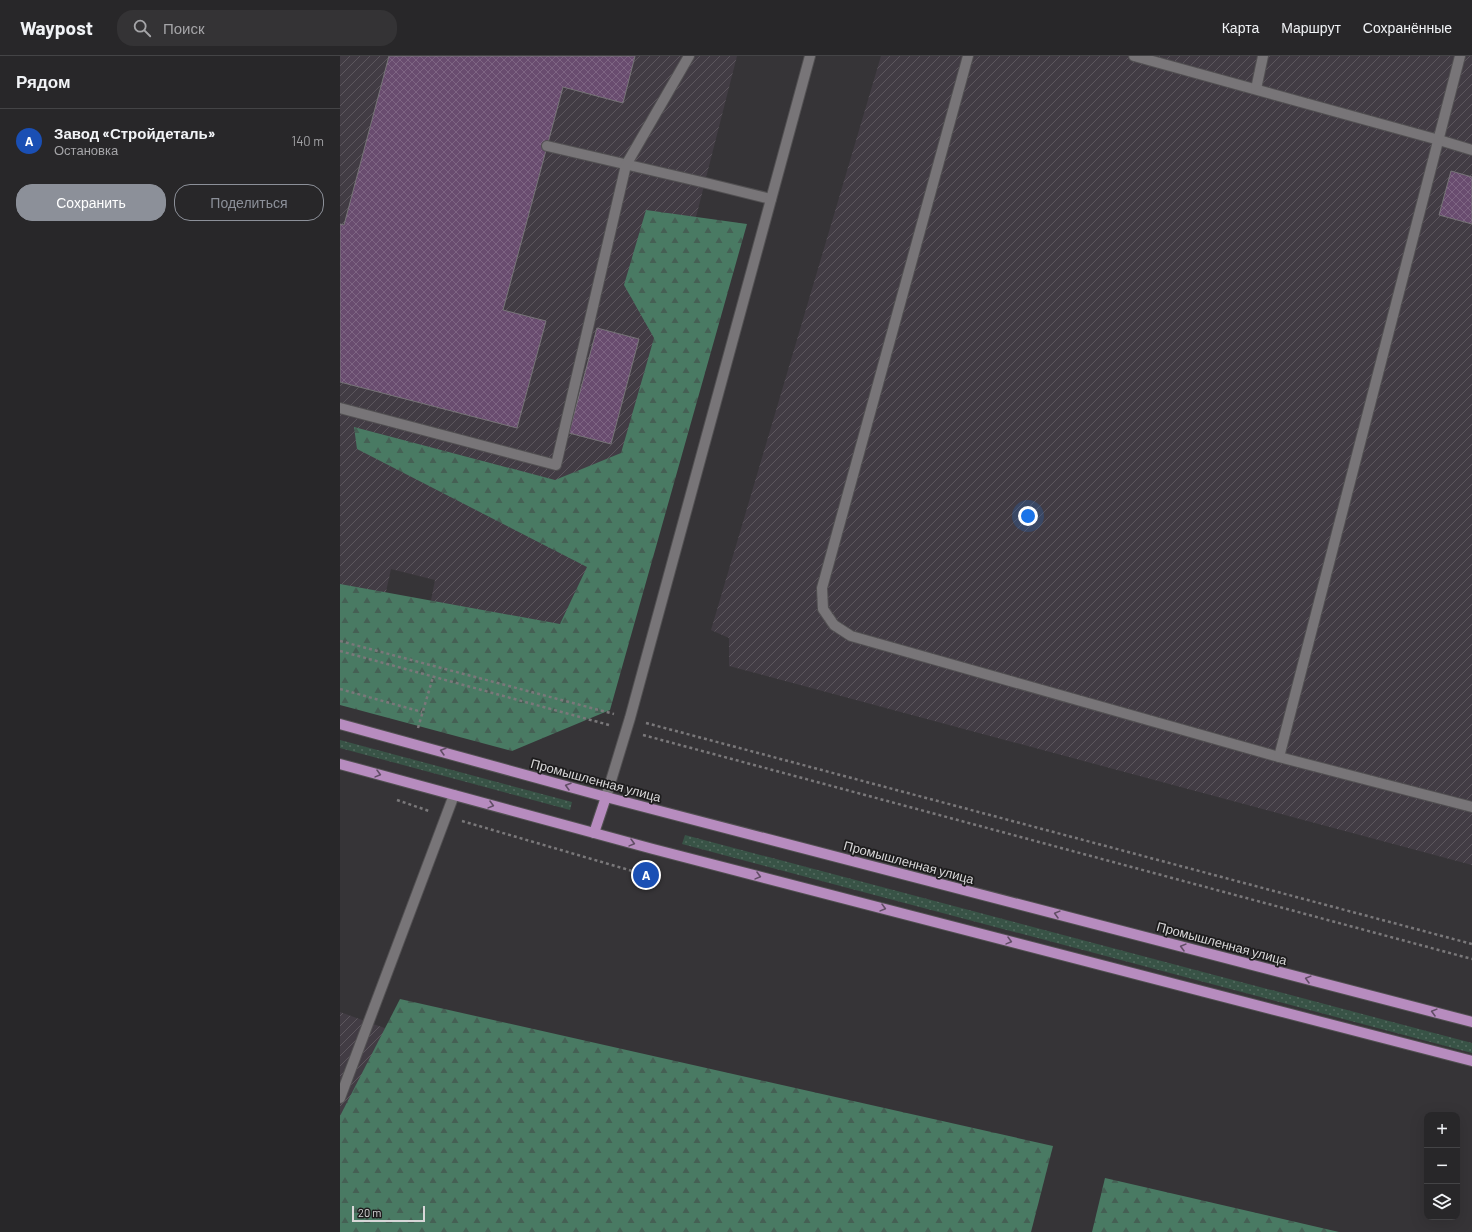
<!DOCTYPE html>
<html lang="ru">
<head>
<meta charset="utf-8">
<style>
	body { margin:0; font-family:Barlow,sans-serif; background:#343335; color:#f1f3f6 }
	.controls { position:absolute; right:12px; bottom:12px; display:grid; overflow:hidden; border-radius:8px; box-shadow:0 4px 16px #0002 }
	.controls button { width:36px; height:36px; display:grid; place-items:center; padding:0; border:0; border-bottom:1px solid #444446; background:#282729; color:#f1f3f6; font:20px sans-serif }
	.scale { position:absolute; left:12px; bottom:10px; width:73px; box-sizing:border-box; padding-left:4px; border:2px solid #d8d7d8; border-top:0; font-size:11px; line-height:14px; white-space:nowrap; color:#d8d7d8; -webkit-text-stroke:3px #1d1c1d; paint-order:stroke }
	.you { position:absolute; left:688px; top:460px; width:14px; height:14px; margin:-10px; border:3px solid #fff; border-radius:50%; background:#1a73e8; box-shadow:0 0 0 6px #1a73e833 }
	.badge { display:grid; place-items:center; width:26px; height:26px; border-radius:50%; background:#8c9099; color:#fff; font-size:13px; font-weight:700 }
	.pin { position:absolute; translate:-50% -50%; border:2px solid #fff; box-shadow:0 1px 4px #0006 }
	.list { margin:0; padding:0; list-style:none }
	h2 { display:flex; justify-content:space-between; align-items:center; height:52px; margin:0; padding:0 16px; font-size:17px }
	h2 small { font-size:13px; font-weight:400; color:#a5a5a8 }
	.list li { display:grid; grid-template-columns:26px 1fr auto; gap:12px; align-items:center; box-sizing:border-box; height:64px; padding:0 16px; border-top:1px solid #444446 }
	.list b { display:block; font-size:15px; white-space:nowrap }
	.list p { margin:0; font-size:13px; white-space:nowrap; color:#a5a5a8 }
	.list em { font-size:13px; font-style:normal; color:#a5a5a8 }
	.actions { display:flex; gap:8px; padding:12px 16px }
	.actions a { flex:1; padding:9px 0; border:1px solid #8c9099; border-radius:16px; text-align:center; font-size:14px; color:#8c9099 }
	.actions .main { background:#8c9099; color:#fff }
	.icon { flex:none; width:22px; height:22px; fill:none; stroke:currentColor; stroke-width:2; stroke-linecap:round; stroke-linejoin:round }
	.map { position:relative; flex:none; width:1132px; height:1176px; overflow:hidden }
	header { display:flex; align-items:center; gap:24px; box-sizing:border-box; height:56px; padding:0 20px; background:#282729; border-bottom:1px solid #444446 }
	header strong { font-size:19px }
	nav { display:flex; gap:22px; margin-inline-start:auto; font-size:14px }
	.search { width:280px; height:36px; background:#343335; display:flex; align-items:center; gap:10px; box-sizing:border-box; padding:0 14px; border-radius:16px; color:#a5a5a8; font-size:15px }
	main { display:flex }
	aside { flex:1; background:#282729 }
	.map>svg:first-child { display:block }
	.industrial { fill:url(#industrial-furrows) }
	.grass { fill:url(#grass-dots) }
	.forest { fill:url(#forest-firs) }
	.building { fill:url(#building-cross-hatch); stroke:#777478 }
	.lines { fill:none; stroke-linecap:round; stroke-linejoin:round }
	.minor-casing { stroke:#525052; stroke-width:12 }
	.major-casing { stroke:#525052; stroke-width:12 }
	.path { stroke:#7a787a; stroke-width:2.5; stroke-dasharray:3 3; stroke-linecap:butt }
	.minor { stroke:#787578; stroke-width:10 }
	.major { stroke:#b78cbf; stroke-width:10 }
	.oneway { stroke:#624e66 }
	.labels { text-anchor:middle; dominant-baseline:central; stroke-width:3.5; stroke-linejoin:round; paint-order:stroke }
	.street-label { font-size:13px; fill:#d8d7d8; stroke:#1d1c1d }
</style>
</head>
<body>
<header>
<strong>Waypost</strong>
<div class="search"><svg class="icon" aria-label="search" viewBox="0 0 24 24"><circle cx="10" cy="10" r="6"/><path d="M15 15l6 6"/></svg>Поиск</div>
<nav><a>Карта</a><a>Маршрут</a><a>Сохранённые</a></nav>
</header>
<main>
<aside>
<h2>Рядом<small></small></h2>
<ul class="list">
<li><span class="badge" style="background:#1a4fb4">A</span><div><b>Завод «Стройдеталь»</b><p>Остановка</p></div><em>140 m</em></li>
</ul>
<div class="actions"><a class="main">Сохранить</a><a>Поделиться</a></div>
</aside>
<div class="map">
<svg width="1132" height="1176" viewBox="0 0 1132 1176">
	<defs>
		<pattern id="industrial-furrows" width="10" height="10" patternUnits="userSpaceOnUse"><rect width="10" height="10" fill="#423c44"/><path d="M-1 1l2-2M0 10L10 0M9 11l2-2" fill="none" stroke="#5d575e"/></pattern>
		<pattern id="grass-dots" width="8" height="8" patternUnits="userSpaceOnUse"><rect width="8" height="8" fill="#385346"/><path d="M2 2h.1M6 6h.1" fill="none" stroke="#546b60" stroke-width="1.8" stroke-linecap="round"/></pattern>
		<pattern id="forest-firs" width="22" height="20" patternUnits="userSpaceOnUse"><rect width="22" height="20" fill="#497a63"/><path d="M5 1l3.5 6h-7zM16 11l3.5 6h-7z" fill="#456054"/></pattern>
		<pattern id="building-cross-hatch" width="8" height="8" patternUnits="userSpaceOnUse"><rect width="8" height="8" fill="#694c6f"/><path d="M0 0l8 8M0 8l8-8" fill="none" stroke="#7e6583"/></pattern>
	</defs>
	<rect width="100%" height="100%" fill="#363437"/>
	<g class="industrial">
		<path d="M 0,0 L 397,0 L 245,597 L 88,560 L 95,524 L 51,513 L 43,549 L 0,537 Z"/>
		<path d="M 541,0 L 1132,0 L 1132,809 L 389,610 L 389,582 L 371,574 Z"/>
		<path d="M 0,956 L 64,979 L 0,1131 Z"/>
	</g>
	<g class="grass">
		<path d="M 0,684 L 232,746 L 230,754 L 0,692 Z"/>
		<path d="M 345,779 L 1132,987 L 1132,997 L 342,788 Z"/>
	</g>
	<g class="forest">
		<path d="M 306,154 L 407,168 L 270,654 L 172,695 L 0,649 L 0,528 L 220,568 L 247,511 L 17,393 L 14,371 L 215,424 L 281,397 L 314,282 L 284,229 Z"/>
		<path d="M 60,943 L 713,1090 L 691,1176 L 0,1176 L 0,1060 Z"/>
		<path d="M 765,1122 L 999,1176 L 752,1176 Z"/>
	</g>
	<g class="building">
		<path d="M 49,0 L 295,0 L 283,47 L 223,31 L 163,254 L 206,265 L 177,372 L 0,326 L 0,168 L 4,169 Z"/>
		<path d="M 1111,115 L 1132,121 L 1132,168 L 1099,159 Z"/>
		<path d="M 257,272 L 299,283 L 271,388 L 229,377 Z"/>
	</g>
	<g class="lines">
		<g class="minor-casing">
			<g id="minor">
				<path d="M 628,0 L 482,532 L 483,553 L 494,569 L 511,580 L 939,701 L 1132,751"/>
				<path d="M 794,0 L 1099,84 L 1132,94"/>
				<path d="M 916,33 L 923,0"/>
				<path d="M 207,90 L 366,127 L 431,143"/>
				<path d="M 0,352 L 216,409 L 286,109 L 349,0"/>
				<path d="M 939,701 L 1120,0"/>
				<path d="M 266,741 L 290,662 L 470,0"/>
				<path d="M 0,1042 L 114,739"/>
			</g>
		</g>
		<g class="major-casing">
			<g id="major">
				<path d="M 0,668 L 266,741 L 1132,966"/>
				<path d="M 0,708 L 313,793 L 1132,1005"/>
				<path d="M 254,777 L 266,741"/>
			</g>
		</g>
		<g class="path">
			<path d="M 0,585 L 274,658"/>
			<path d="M 0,595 L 269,669"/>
			<path d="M 0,633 L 82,656"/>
			<path d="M 306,667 L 1132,888"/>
			<path d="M 78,672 L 93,621"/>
			<path d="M 303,679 L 1132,903"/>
			<path d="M 57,744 L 89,755"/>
			<path d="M 122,765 L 306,819"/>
		</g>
		<use href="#minor" class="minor"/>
		<use href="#major" class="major"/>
	</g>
	<defs><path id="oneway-chevron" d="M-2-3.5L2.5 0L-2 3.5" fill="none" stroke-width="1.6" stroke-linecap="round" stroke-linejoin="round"/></defs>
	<g class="oneway">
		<use href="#oneway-chevron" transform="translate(103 695) rotate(-164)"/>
		<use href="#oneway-chevron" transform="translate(38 718) rotate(15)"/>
		<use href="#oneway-chevron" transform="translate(228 730) rotate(-164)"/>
		<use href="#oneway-chevron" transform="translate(151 749) rotate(15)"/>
		<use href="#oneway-chevron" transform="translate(292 787) rotate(15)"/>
		<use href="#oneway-chevron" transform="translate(418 820) rotate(15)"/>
		<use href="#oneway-chevron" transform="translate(543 852) rotate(15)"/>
		<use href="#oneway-chevron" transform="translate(717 858) rotate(-165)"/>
		<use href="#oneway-chevron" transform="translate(669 885) rotate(15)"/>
		<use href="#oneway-chevron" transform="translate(843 891) rotate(-165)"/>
		<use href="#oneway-chevron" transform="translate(968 923) rotate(-165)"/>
		<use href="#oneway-chevron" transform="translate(1094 956) rotate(-165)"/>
	</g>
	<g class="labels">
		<g class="street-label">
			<text transform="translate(256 724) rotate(15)">Промышленная улица</text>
			<text transform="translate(569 806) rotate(15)">Промышленная улица</text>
			<text transform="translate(882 887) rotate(15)">Промышленная улица</text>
		</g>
	</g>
</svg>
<div class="controls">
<button>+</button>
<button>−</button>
<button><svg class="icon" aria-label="layers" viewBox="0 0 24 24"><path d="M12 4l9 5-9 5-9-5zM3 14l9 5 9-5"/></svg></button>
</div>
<div class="scale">20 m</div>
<div class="you"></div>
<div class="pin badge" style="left:306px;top:819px;background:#1a4fb4">A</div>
</div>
</main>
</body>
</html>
